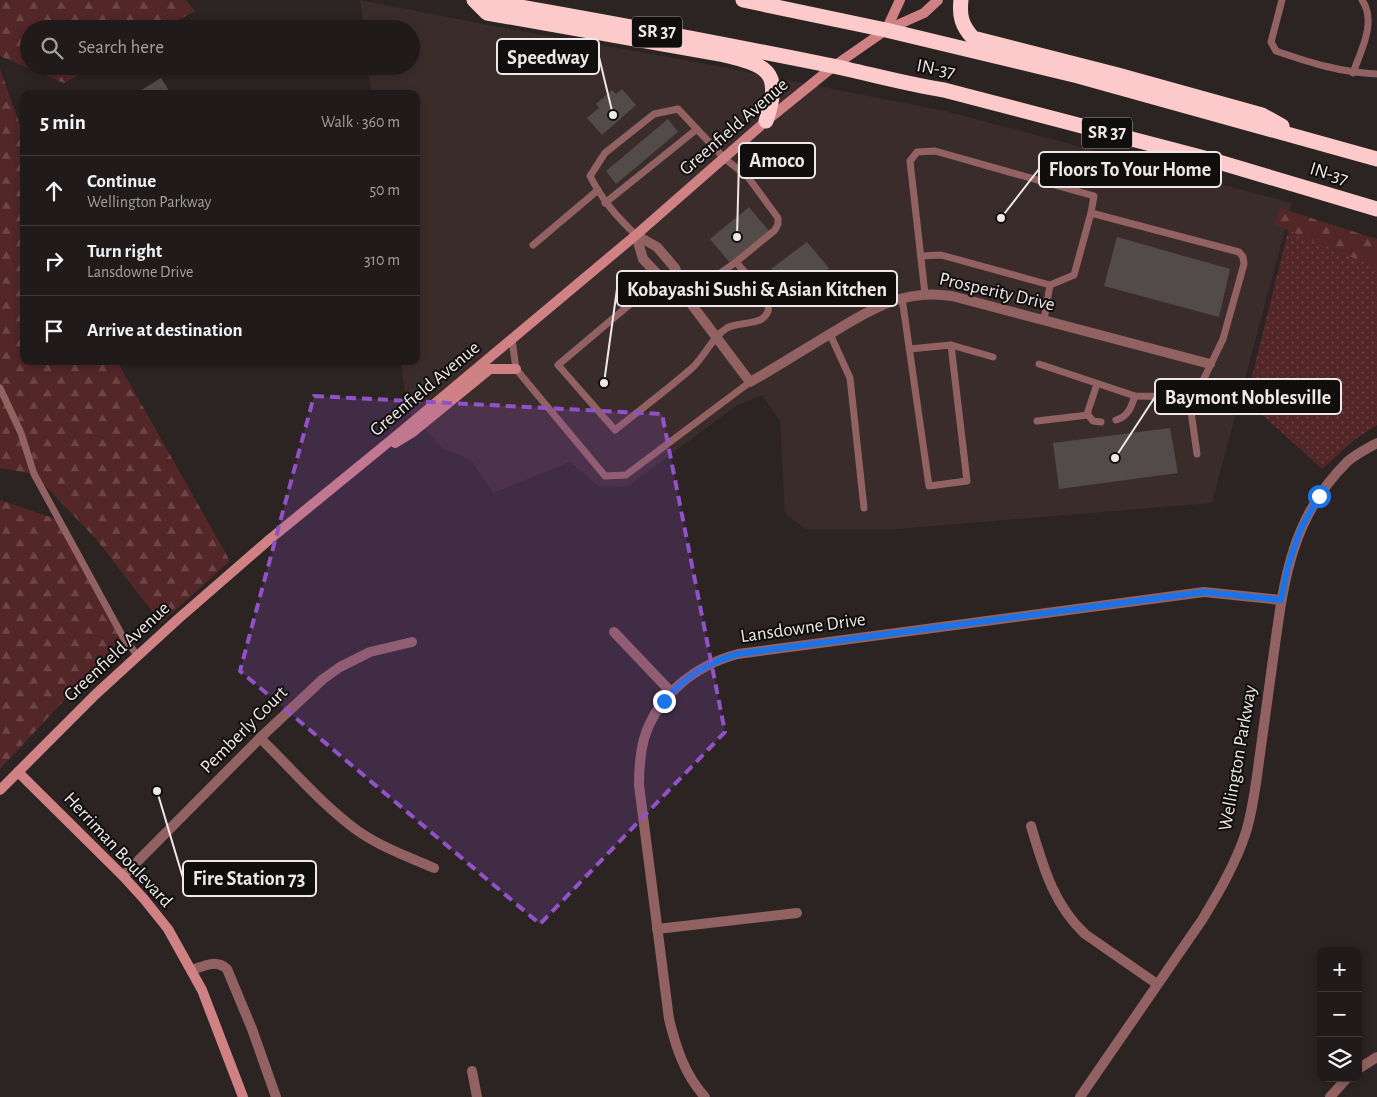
<!DOCTYPE html>
<html lang="en">
<head>
<meta charset="utf-8">
<style>
	body { margin:0; font-family:"Alegreya Sans",sans-serif; background:#2d2727; color:#f1f3f6 }
	.controls { position:absolute; right:15px; bottom:15px; display:grid; overflow:hidden; border-radius:10px; box-shadow:0 2px 8px #0003 }
	.controls button { width:45px; height:45px; display:grid; place-items:center; padding:0; border:0; border-bottom:1px solid #3e3839; background:#211a1a; color:#f1f3f6; font:25px sans-serif }
	.stop { position:absolute; width:15px; height:15px; margin:-11px; border:4px solid #1a73e8; border-radius:50%; background:#fff }
	.stop.end { background:#1a73e8; border-color:#fff; box-shadow:0 1px 5px #0008 }
	.list { margin:0; padding:0; list-style:none }
	h2 { display:flex; justify-content:space-between; align-items:center; height:65px; margin:0; padding:0 20px; font-size:21px }
	h2 small { font-size:16px; font-weight:400; color:#a2a1a2 }
	.list li { display:grid; grid-template-columns:32px 1fr auto; gap:15px; align-items:center; box-sizing:border-box; height:70px; padding:0 20px; border-top:1px solid #3e3839 }
	.list b { display:block; font-size:19px; white-space:nowrap }
	.list p { margin:0; font-size:16px; white-space:nowrap; color:#a2a1a2 }
	.list em { font-size:16px; font-style:normal; color:#a2a1a2 }
	.icon { flex:none; width:28px; height:28px; fill:none; stroke:currentColor; stroke-width:2; stroke-linecap:round; stroke-linejoin:round }
	.map { position:relative; flex:none; width:1377px; height:1097px; overflow:hidden }
	.search { position:absolute; background:#211a1a; box-shadow:0 2px 8px #0003; left:20px; top:20px; width:400px; height:55px; display:flex; align-items:center; gap:12px; box-sizing:border-box; padding:0 18px; border-radius:28px; color:#a2a1a2; font-size:19px }
	.panel { position:absolute; background:#211a1a; box-shadow:0 2px 8px #0003; left:20px; top:90px; width:400px; height:275px; border-radius:10px }
	.map>svg:first-child { display:block }
	.built { fill:#3b2c2c }
	.grass { fill:url(#grass-dots) }
	.forest { fill:url(#forest-firs) }
	.building { fill:#534a4a }
	.lines { fill:none; stroke-linecap:round; stroke-linejoin:round }
	.lane { stroke:#926161; stroke-width:7 }
	.street { stroke:#926161; stroke-width:10 }
	.secondary { stroke:#cf8183; stroke-width:10 }
	.highway { stroke:#fccaca; stroke-width:15 }
	.route { stroke:#1a73e8; stroke-width:6 }
	.marked { fill:#9252c7; fill-opacity:0.2; stroke:#9252c7; stroke-width:4; stroke-dasharray:10 6; stroke-linejoin:round }
	.labels { text-anchor:middle; dominant-baseline:central; stroke-width:4; stroke-linejoin:round; paint-order:stroke }
	.shield { fill:#110e0e; stroke:#aca7a7; stroke-width:1 }
	.shield-label { font-size:18px; font-weight:bold; fill:#eee9e8 }
	.street-label { font-size:19px; fill:#eee9e8; stroke:#110e0e }
	.leader { fill:none; stroke:#eee9e8; stroke-width:2 }
	.callout-dot { fill:#eee9e8; stroke:#110e0e; stroke-width:2 }
	.callout { fill:#110e0e; stroke:#eee9e8; stroke-width:2 }
	.callout-label { font-size:20px; text-anchor:middle; font-weight:bold; fill:#eee9e8 }
</style>
</head>
<body>
<div class="map">
<svg width="1377" height="1097" viewBox="0 0 1377 1097">
	<defs>
		<pattern id="grass-dots" width="8" height="8" patternUnits="userSpaceOnUse" patternTransform="scale(1.25)"><rect width="8" height="8" fill="#532628"/><path d="M2 2h.1M6 6h.1" fill="none" stroke="#6c4647" stroke-width="1.8" stroke-linecap="round"/></pattern>
		<pattern id="forest-firs" width="22" height="20" patternUnits="userSpaceOnUse" patternTransform="scale(1.25)"><rect width="22" height="20" fill="#532628"/><path d="M5 1l3.5 6h-7zM16 11l3.5 6h-7z" fill="#6c4647"/></pattern>
	</defs>
	<rect width="100%" height="100%" fill="#2c2323"/>
	<path class="built" d="M 360,0 L 493,26 L 701,63 L 945,111 L 1292,203 L 1212,503 L 897,529 L 806,529 L 785,514 L 780,421 L 762,395 L 736,406 L 627,487 L 599,486 L 570,462 L 493,493 L 471,460 L 442,448 L 407,410 L 401,361 L 416,361 L 416,94 L 371,94 L 368,66 L 411,66 L 411,29 L 364,29 Z"/>
	<path class="grass" d="M 1289,228 L 1377,253 L 1377,425 L 1354,440 L 1322,469 L 1246,400 Z"/>
	<g class="forest">
		<path d="M 0,0 L 186,0 L 195,11 L 162,29 L 29,29 L 29,66 L 94,66 L 64,83 L 0,56 Z"/>
		<path d="M 0,69 L 24,136 L 24,361 L 117,361 L 230,561 L 161,623 L 96,539 L 34,474 L 0,468 Z"/>
		<path d="M 1280,208 L 1377,239 L 1377,268 L 1274,224 Z"/>
		<path d="M 0,500 L 59,520 L 123,637 L 0,769 Z"/>
	</g>
	<g class="building">
		<path d="M 161,78 L 171,94 L 135,94 Z"/>
		<path d="M 622,89 L 636,105 L 602,135 L 587,118 L 599,108 L 596,104 L 612,90 L 616,94 Z"/>
		<path d="M 668,119 L 678,132 L 616,184 L 606,171 Z"/>
		<path d="M 749,207 L 769,231 L 730,263 L 710,239 Z"/>
		<path d="M 1117,237 L 1230,269 L 1219,317 L 1104,286 Z"/>
		<path d="M 807,242 L 829,268 L 792,299 L 770,272 L 773,270 L 771,269 Z"/>
		<path d="M 1170,428 L 1178,473 L 1059,489 L 1053,443 Z"/>
	</g>
	<g class="lines">
		<g class="lane">
			<path d="M 1282,0 L 1271,42 L 1276,51 C 1311,63 1339,72 1377,74"/>
			<path d="M 1353,73 C 1361,50 1377,22 1362,0"/>
			<path d="M 605,203 L 697,129"/>
			<path d="M 636,235 C 616,216 603,201 590,176 L 605,153 L 654,114 L 678,109 L 724,158 L 748,177 L 778,218 L 778,224 L 775,230 L 736,262 L 686,297"/>
			<path d="M 533,245 L 598,190"/>
			<path d="M 921,256 L 941,255 L 1050,285"/>
			<path d="M 661,278 L 558,365 L 615,430 C 641,409 667,390 692,368 C 705,356 712,337 727,328 C 738,321 763,327 768,311 C 772,298 744,272 736,262"/>
			<path d="M 925,294 L 910,161 L 917,152 L 935,151 L 1094,196 L 1091,213 L 1074,275 L 1050,285 L 1044,320"/>
			<path d="M 902,298 L 929,486 L 967,481 L 951,345 L 909,349"/>
			<path d="M 830,334 L 850,378 L 864,508"/>
			<path d="M 512,339 L 516,369 L 605,476 L 626,475 L 750,382"/>
			<path d="M 951,345 L 993,357"/>
			<path d="M 1039,364 L 1135,396 L 1189,397 L 1197,393 L 1223,339 L 1244,264 L 1243,257 L 1239,252 L 1091,213"/>
			<path d="M 1097,384 L 1088,411 L 1088,415 L 1093,421 L 1101,422"/>
			<path d="M 0,388 L 21,433 L 34,474 L 123,637 L 138,656"/>
			<path d="M 1189,397 L 1197,454"/>
			<path d="M 1116,420 C 1129,416 1131,407 1135,396"/>
			<path d="M 1037,421 L 1088,415"/>
		</g>
		<g class="street">
			<path d="M 636,235 L 657,247 L 675,268 L 686,297 L 750,382 C 777,367 803,350 830,334 C 870,310 903,288 952,296 L 1210,364"/>
			<path d="M 636,235 L 643,259 L 661,278 L 685,296"/>
			<path d="M 614,632 L 671,692"/>
			<path d="M 260,738 C 292,769 322,805 358,831 C 381,847 408,857 434,868"/>
			<path d="M 1031,826 C 1043,866 1053,904 1085,934 L 1157,984"/>
			<path d="M 123,876 L 260,738 L 323,679 L 340,667 L 370,652 L 412,642"/>
			<path d="M 657,929 L 797,913"/>
			<path d="M 192,970 C 204,966 216,959 227,969 L 252,1029 L 276,1097"/>
			<path d="M 1358,1069 L 1377,1057"/>
			<path d="M 472,1071 L 477,1097"/>
			<path d="M 705,1097 C 685,1075 676,1048 669,1019 L 639,785 C 639,769 640,754 644,739 C 657,695 696,665 738,654 L 1204,592 L 1281,600"/>
			<path d="M 1080,1097 L 1202,920 C 1219,892 1236,863 1246,832 C 1253,809 1256,784 1259,761 C 1264,724 1269,688 1274,652 C 1284,578 1292,516 1348,461 C 1356,454 1368,448 1377,443"/>
			<path d="M 1330,1097 L 1347,1078"/>
		</g>
		<g class="secondary">
			<path d="M 886,30 L 900,0"/>
			<path d="M 395,443 L 413,432 L 490,369 L 516,369"/>
			<path d="M 18,772 L 123,876 L 144,899 L 168,929 L 202,990 L 243,1097"/>
			<path d="M 0,790 L 96,694 L 178,619 L 270,539 L 396,436 L 636,235 L 766,121 L 834,66 L 886,30 L 924,13 L 938,0"/>
		</g>
		<g class="highway">
			<path d="M 474,0 L 487,13 L 720,54 C 767,65 783,70 766,121"/>
			<path d="M 480,0 C 597,20 713,42 828,65 C 867,73 905,84 944,90 L 1212,160 L 1377,209"/>
			<path d="M 743,0 L 886,30 L 1078,76 L 1377,159"/>
			<path d="M 961,0 C 959,16 962,26 973,38 L 1118,75 L 1262,115 L 1282,126"/>
		</g>
	</g>
	<g class="lines">
		<path class="route" d="M 664,701 C 684,677 708,662 738,654 L 1204,592 L 1281,600 L 1288,566 L 1300,530 L 1319,496"/>
	</g>
	<path class="marked" d="M 314,396 L 662,414 L 725,732 L 540,924 L 240,671 Z"/>
	<g class="labels">
		<g class="shield">
			<rect x="632" y="16.5" width="50" height="31" rx="4"/>
			<rect x="1082" y="117.5" width="50" height="31" rx="4"/>
		</g>
		<g class="shield-label">
			<text x="657" y="32">SR 37</text>
			<text x="1107" y="133">SR 37</text>
		</g>
		<g class="street-label">
			<text transform="translate(936 69) rotate(11)">IN-37</text>
			<text transform="translate(734 127) rotate(-41)">Greenfield Avenue</text>
			<text transform="translate(1329 174) rotate(17)">IN-37</text>
			<text transform="translate(997 292) rotate(13)">Prosperity Drive</text>
			<text transform="translate(425 389) rotate(-40)">Greenfield Avenue</text>
			<text transform="translate(803 628) rotate(-8)">Lansdowne Drive</text>
			<text transform="translate(117 652) rotate(-43)">Greenfield Avenue</text>
			<text transform="translate(244 730) rotate(-45)">Pemberly Court</text>
			<text transform="translate(1238 758) rotate(-80)">Wellington Parkway</text>
			<text transform="translate(118 850) rotate(47)">Herriman Boulevard</text>
		</g>
	</g>
	<path class="leader" d="M613 115L599 57M737 237L739 160M1001 218L1039 169M604 383L617 289M1115 458L1155 397M157 791L183 878"/>
	<g class="callout-dot">
		<circle cx="613" cy="115" r="5"/>
		<circle cx="737" cy="237" r="5"/>
		<circle cx="1001" cy="218" r="5"/>
		<circle cx="604" cy="383" r="5"/>
		<circle cx="1115" cy="458" r="5"/>
		<circle cx="157" cy="791" r="5"/>
	</g>
	<g class="callout">
		<rect x="497" y="39" width="102" height="35" rx="5"/>
		<rect x="739" y="143" width="76" height="35" rx="5"/>
		<rect x="1039" y="152" width="182" height="35" rx="5"/>
		<rect x="617" y="271" width="280" height="35" rx="5"/>
		<rect x="1155" y="379" width="186" height="35" rx="5"/>
		<rect x="183" y="861" width="133" height="35" rx="5"/>
	</g>
	<g class="callout-label">
		<text x="548" y="64">Speedway</text>
		<text x="777" y="167">Amoco</text>
		<text x="1130" y="176">Floors To Your Home</text>
		<text x="757" y="296">Kobayashi Sushi &amp; Asian Kitchen</text>
		<text x="1248" y="404">Baymont Noblesville</text>
		<text x="249" y="885">Fire Station 73</text>
	</g>
</svg>
<div class="controls">
<button>+</button>
<button>−</button>
<button><svg class="icon" aria-label="layers" viewBox="0 0 24 24"><path d="M12 4l9 5-9 5-9-5zM3 14l9 5 9-5"/></svg></button>
</div>
<div class="stop" style="left:1319px;top:496px"></div>
<div class="stop end" style="left:664px;top:701px"></div>
<div class="search"><svg class="icon" aria-label="search" viewBox="0 0 24 24"><circle cx="10" cy="10" r="6"/><path d="M15 15l6 6"/></svg>Search here</div>
<section class="panel">
<h2>5 min<small>Walk · 360 m</small></h2>
<ul class="list">
<li><svg class="icon" aria-label="ahead" viewBox="0 0 24 24"><path d="M12 20V5M6 11l6-6 6 6"/></svg><div><b>Continue</b><p>Wellington Parkway</p></div><em>50 m</em></li>
<li><svg class="icon" aria-label="right" viewBox="0 0 24 24"><path d="M7 20v-9h11M14 6l5 5-5 5"/></svg><div><b>Turn right</b><p>Lansdowne Drive</p></div><em>310 m</em></li>
<li><svg class="icon" aria-label="arrive" viewBox="0 0 24 24"><path d="M6 21V4h12l-3 4 3 4H6"/></svg><div><b>Arrive at destination</b></div></li>
</ul>
</section>
</div>
</body>
</html>
